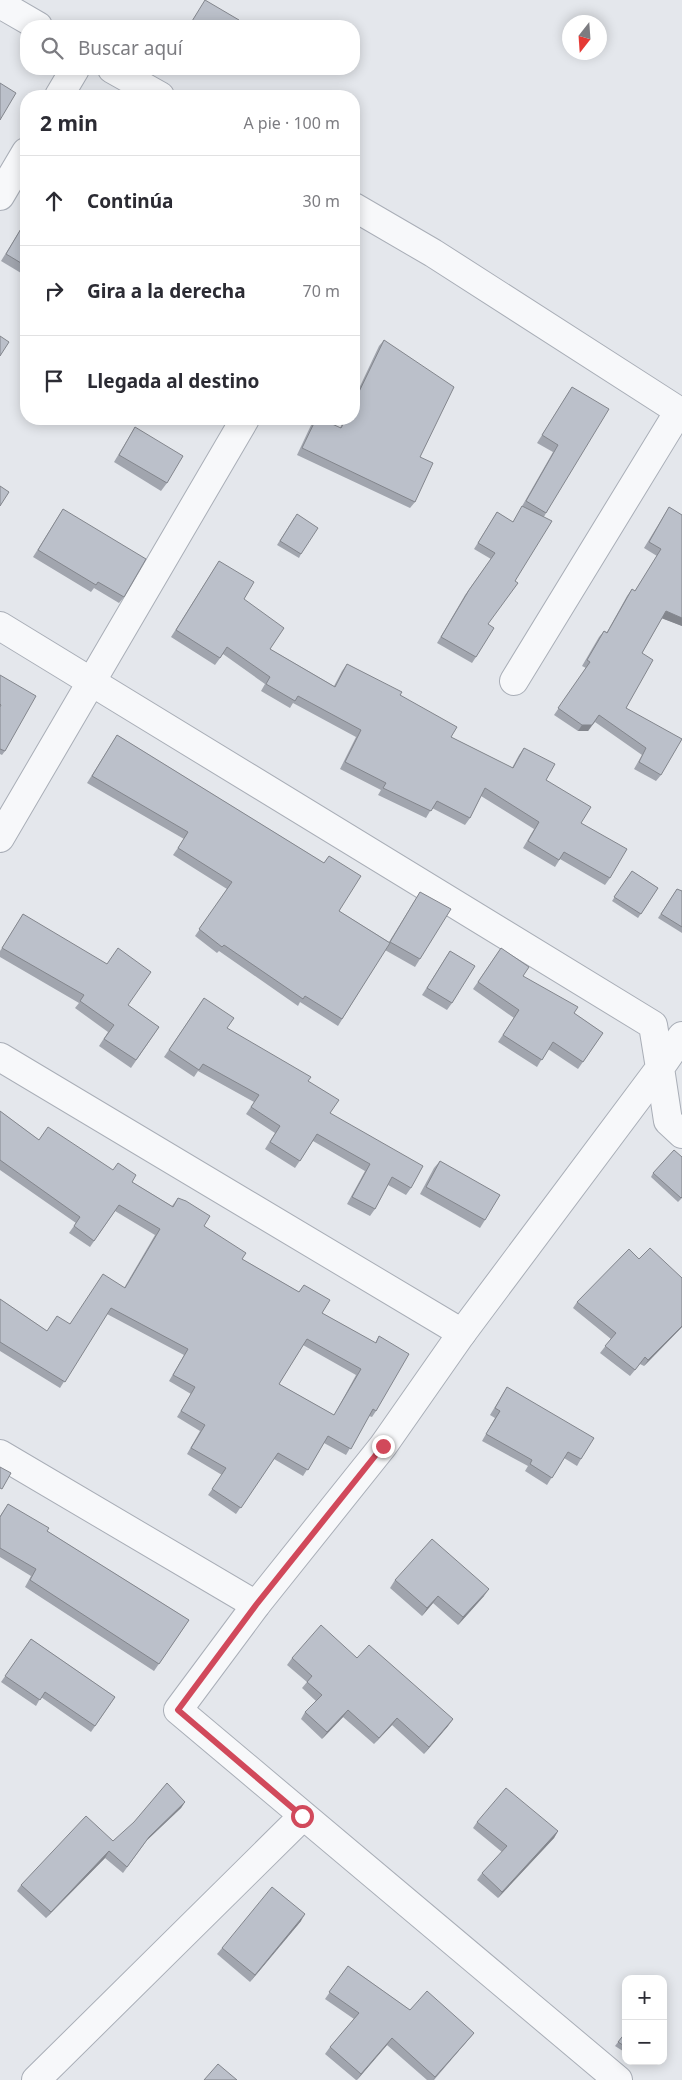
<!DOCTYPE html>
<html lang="es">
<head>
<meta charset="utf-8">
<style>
	body { margin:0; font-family:"Noto Sans",sans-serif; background:#f7f7f7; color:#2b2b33 }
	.controls { position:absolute; right:15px; bottom:15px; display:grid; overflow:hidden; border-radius:10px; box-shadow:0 2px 12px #0003 }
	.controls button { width:45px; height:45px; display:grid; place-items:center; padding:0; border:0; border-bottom:1px solid #e1e1e2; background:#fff; color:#2b2b33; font:25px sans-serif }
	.compass { position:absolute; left:562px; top:15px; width:45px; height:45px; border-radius:50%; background:#fff; box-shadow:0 2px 12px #0003; rotate:197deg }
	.stop { position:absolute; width:15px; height:15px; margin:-11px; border:4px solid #d1495b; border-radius:50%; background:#fff }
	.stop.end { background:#d1495b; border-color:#fff; box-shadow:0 1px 5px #0008 }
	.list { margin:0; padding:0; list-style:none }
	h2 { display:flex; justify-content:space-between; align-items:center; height:65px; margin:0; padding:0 20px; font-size:21px }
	h2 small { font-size:16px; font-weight:400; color:#7c7c81 }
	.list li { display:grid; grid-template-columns:32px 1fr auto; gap:15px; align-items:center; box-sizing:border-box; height:90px; padding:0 20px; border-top:1px solid #e1e1e2 }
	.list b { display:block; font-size:19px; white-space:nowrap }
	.list em { font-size:16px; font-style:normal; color:#7c7c81 }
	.icon { flex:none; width:28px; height:28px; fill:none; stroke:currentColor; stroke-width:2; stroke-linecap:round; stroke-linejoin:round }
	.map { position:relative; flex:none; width:682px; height:2080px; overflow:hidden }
	.search { position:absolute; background:#fff; box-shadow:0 2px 12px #0003; left:20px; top:20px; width:340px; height:55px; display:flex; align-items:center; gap:12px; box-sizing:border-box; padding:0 18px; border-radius:20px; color:#7c7c81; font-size:19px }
	.panel { position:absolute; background:#fff; box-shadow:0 2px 12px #0003; left:20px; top:90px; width:340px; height:335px; border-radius:20px }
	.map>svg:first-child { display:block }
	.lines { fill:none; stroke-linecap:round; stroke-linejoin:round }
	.street-casing { stroke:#a9aeb7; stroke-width:30 }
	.street { stroke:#f7f8fa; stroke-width:28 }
	.wall { fill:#a1a5ae; fill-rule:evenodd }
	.shaded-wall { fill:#83868d }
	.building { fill:#bbc0ca; stroke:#83868d; fill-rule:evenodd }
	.route { stroke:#d1495b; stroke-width:6 }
</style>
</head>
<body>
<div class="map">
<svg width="682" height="2080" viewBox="0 0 682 2080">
	<rect width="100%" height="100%" fill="#e4e7ec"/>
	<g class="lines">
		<g class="street-casing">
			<g id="street">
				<path d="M 0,4 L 38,26"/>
				<path d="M 112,69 L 160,96"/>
				<path d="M 59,96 L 75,69"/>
				<path d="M 0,196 L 26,152"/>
				<path d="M 354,207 L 433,253 L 682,413"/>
				<path d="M 0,626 L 653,1025 L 660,1068 L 462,1333 L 383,1446 L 256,1605 L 178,1710 L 618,2080"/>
				<path d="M 514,681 L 679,411"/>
				<path d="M 0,838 L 245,419"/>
				<path d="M 682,1036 L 660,1068 L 668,1121 L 682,1134"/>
				<path d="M 0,1057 L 462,1333"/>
				<path d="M 0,1454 L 256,1605"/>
				<path d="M 36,2080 L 303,1816"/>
			</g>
		</g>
		<use href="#street" class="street"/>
	</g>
	<g class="wall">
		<path d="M 25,222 L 26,223 L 26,276 L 1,261 Z"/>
		<path d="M 384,340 L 420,457 L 415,502 L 410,508 L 297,455 L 312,423 L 315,419 L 321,419 L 340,428 L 344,419 L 354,419 L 354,399 L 379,346 Z"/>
		<path d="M 572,387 L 546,513 L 488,624 L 476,657 L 472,663 L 437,643 L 465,595 L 491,559 L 474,549 L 497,512 L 513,522 L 553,452 L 537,443 Z"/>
		<path d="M 135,427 L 167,483 L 161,491 L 114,462 Z"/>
		<path d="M 669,507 L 682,515 L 682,626 L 662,618 L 642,653 L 626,708 L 661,775 L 656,781 L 634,769 L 642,755 L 595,722 L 588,731 L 578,731 L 554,715 L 586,668 L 582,666 L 599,637 L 604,631 L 607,632 L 627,596 L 632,589 L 635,591 L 657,556 L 644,548 Z"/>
		<path d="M 63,509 L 124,597 L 119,603 L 94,588 L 91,592 L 33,557 Z"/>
		<path d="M 294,518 L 301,554 L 299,558 L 277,545 Z"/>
		<path d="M 219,561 L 244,599 L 270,649 L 334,686 L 342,671 L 347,664 L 400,695 L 451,737 L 512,768 L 519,755 L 524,748 L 546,780 L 581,823 L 610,878 L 605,885 L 560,859 L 555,867 L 523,848 L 534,829 L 481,796 L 470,818 L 465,825 L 432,808 L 426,818 L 378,795 L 381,790 L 340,769 L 356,737 L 293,703 L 290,708 L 261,691 L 265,684 L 223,654 L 215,665 L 171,637 Z"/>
		<path d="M 0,675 L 5,751 L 2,755 L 0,754 Z"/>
		<path d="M 117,735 L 324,863 L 329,856 L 339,911 L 389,942 L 420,892 L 420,959 L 415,967 L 385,950 L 338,1026 L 300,1002 L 298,1006 L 219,951 L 217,953 L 195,936 L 227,889 L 173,855 L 184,839 L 87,783 Z"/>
		<path d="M 632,871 L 658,888 L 638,918 L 612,901 Z"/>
		<path d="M 677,889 L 682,891 L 682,933 L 658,918 Z"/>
		<path d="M 23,914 L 128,1005 L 159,1027 L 131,1068 L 99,1046 L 108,1032 L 75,1008 L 79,1003 L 0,957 L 0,951 Z"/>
		<path d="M 501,948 L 523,976 L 574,1013 L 603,1033 L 578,1069 L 548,1049 L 537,1067 L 498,1042 L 514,1018 L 473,989 Z"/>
		<path d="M 450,951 L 452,1003 L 447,1010 L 422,995 Z"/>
		<path d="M 204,998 L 227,1028 L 308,1081 L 330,1113 L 411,1188 L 406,1195 L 388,1185 L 375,1209 L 370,1216 L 347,1204 L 365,1171 L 313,1141 L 295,1168 L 265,1149 L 275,1133 L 246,1114 L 254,1102 L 198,1071 L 194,1077 L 164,1057 Z"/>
		<path d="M 0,1111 L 39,1140 L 132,1182 L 172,1206 L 178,1198 L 204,1226 L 242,1259 L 299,1292 L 304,1285 L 322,1313 L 375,1343 L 379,1336 L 376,1411 L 372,1417 L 369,1416 L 346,1455 L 324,1443 L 303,1476 L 274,1459 L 236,1514 L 208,1495 L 222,1475 L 187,1454 L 200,1431 L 177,1417 L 191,1394 L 169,1381 L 184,1355 L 107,1314 L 60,1388 L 0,1351 L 0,1299 L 47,1331 L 69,1324 L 124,1288 L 155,1235 L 115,1211 L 90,1247 L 69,1233 L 76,1223 L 0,1170 ZM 303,1345 L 356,1375 L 334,1415 L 279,1384 Z"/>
		<path d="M 682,1157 L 682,1198 L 678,1202 L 651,1177 L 653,1173 Z"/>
		<path d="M 440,1161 L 485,1220 L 480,1228 L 420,1194 L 434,1168 Z"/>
		<path d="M 577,1302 L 682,1327 L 644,1366 L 640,1364 L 630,1376 L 600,1353 L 611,1339 L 573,1308 Z"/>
		<path d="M 507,1387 L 581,1459 L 577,1466 L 564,1458 L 547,1485 L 525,1471 L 528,1466 L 482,1441 L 495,1418 L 490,1415 Z"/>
		<path d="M 8,1504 L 47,1531 L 189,1620 L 154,1671 L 25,1587 L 31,1576 L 0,1557 L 0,1516 Z"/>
		<path d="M 395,1580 L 484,1596 L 458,1625 L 433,1603 L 422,1616 L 390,1588 Z"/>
		<path d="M 31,1639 L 115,1697 L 91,1732 L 41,1697 L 36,1706 L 1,1682 Z"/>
		<path d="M 292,1658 L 357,1658 L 453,1719 L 448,1726 L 424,1754 L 392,1725 L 374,1744 L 343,1717 L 322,1739 L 301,1719 L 305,1712 L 316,1701 L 302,1688 L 307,1682 L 287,1665 Z"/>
		<path d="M 185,1802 L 181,1808 L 144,1843 L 123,1873 L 105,1858 L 46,1918 L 17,1891 L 21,1885 L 113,1841 Z"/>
		<path d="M 477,1822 L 558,1831 L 554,1838 L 498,1898 L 477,1880 L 482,1873 L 502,1852 L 473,1828 Z"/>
		<path d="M 301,1921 L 250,1982 L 217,1954 L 222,1948 Z"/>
		<path d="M 348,1966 L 410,2010 L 474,2033 L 469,2039 L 434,2080 L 427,2080 L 387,2045 L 357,2080 L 356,2080 L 325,2054 L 330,2047 L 354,2019 L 325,1999 Z"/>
		<path d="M 626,2032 L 626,2053 L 615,2046 Z"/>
	</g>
	<g class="shaded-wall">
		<path d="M 666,611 L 682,618 L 682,626 L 661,618 Z"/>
		<path d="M 599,715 L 588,731 L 578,731 L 582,725 Z"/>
		<path d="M 682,1326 L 682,1327 L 644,1366 L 648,1360 Z"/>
		<path d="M 489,1589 L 484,1596 L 458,1625 L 463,1617 Z"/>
		<path d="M 438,1596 L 433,1603 L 422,1616 L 427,1608 Z"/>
		<path d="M 348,1710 L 343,1717 L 322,1739 L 327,1732 Z"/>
		<path d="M 397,1718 L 392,1725 L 374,1744 L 379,1738 Z"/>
		<path d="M 453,1719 L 448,1726 L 424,1754 L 429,1747 Z"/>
		<path d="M 185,1802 L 181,1808 L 144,1843 L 123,1873 L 149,1837 Z"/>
		<path d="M 558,1831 L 554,1838 L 498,1898 L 502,1892 Z"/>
		<path d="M 109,1851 L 105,1858 L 46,1918 L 51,1912 Z"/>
		<path d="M 305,1914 L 301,1921 L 250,1982 L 255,1975 Z"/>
		<path d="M 474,2033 L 469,2039 L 433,2080 L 435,2077 Z"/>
		<path d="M 392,2038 L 387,2045 L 357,2080 L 361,2074 Z"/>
	</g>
	<g class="building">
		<path d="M 205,0 L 239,20 L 235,26 L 189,26 Z"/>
		<path d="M 0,83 L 16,93 L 0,120 Z"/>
		<path d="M 25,222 L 26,223 L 26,266 L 6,254 Z"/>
		<path d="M 0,336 L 9,342 L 0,356 Z"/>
		<path d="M 384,340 L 454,387 L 420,457 L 433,463 L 415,502 L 302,448 L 316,419 L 321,419 L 341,428 L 346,419 L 354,419 L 354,402 Z"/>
		<path d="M 572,387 L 609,409 L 546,513 L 526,501 L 558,445 L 542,435 Z"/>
		<path d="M 135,427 L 183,456 L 167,483 L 119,455 Z"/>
		<path d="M 0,486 L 9,492 L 0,506 Z"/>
		<path d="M 522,506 L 552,521 L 515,581 L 518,583 L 488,624 L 494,628 L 476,657 L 441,637 L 469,590 L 495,553 L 478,543 L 497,512 L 513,522 Z"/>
		<path d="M 669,507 L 682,515 L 682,618 L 666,611 L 642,653 L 653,660 L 626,708 L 682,739 L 661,775 L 639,762 L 646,748 L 599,715 L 592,725 L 582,725 L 558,708 L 590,662 L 587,660 L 604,631 L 607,633 L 632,589 L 635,591 L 661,549 L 649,542 Z"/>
		<path d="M 63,509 L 146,559 L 124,597 L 98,582 L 96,585 L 38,550 Z"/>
		<path d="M 297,514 L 318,528 L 301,554 L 280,541 Z"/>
		<path d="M 219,561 L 254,582 L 244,599 L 284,628 L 270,649 L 335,687 L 347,664 L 402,692 L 400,695 L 457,727 L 451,737 L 513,768 L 524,748 L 555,764 L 546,780 L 591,807 L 581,823 L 627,849 L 610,878 L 564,852 L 559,860 L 528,841 L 539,822 L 485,788 L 470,818 L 437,801 L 431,811 L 383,788 L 386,783 L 345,762 L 361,730 L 298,696 L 295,701 L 266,684 L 270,677 L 227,647 L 220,658 L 176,630 Z"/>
		<path d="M 0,675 L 36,696 L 5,751 L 0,749 L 0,707 L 1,705 L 0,704 Z"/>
		<path d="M 117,735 L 324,863 L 329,856 L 361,876 L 339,911 L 390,943 L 342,1019 L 305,996 L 303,999 L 224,945 L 222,947 L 199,929 L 232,882 L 178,848 L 188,832 L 92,776 Z"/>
		<path d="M 632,871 L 658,888 L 641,914 L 614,897 Z"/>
		<path d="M 677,889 L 682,891 L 682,927 L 661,914 Z"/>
		<path d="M 420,892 L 451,909 L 420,959 L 390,942 Z"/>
		<path d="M 23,914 L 107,964 L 118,948 L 151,972 L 128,1005 L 159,1027 L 136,1060 L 104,1039 L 114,1025 L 80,1001 L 84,995 L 2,948 Z"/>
		<path d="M 501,948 L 529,967 L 523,976 L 578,1007 L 574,1013 L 603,1033 L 583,1062 L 553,1042 L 542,1060 L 503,1035 L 519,1010 L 478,982 Z"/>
		<path d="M 450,951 L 475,966 L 452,1003 L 427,988 Z"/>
		<path d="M 204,998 L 234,1018 L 227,1028 L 311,1077 L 308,1081 L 339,1100 L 330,1113 L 423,1166 L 411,1188 L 392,1177 L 375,1209 L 352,1197 L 370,1164 L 317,1134 L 300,1161 L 270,1142 L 280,1126 L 251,1107 L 259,1095 L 203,1064 L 199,1070 L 169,1050 Z"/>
		<path d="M 0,1111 L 39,1140 L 48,1127 L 113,1170 L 118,1163 L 136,1175 L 132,1182 L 173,1207 L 178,1198 L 186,1201 L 210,1216 L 204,1226 L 246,1253 L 242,1259 L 299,1292 L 304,1285 L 330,1300 L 322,1313 L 376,1343 L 379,1336 L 409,1354 L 376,1411 L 373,1409 L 351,1449 L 328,1436 L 308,1470 L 278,1453 L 241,1508 L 212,1489 L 226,1468 L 191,1448 L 205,1425 L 181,1411 L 195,1387 L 173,1375 L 188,1349 L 111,1308 L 65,1382 L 0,1342 L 0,1299 L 47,1331 L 57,1316 L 70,1324 L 103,1274 L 125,1288 L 160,1229 L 119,1205 L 94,1241 L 74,1226 L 80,1217 L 0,1160 ZM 307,1339 L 361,1369 L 334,1415 L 279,1384 Z"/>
		<path d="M 674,1150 L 682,1157 L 682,1197 L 681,1198 L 653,1173 Z"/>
		<path d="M 440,1161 L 500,1195 L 485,1220 L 426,1187 Z"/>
		<path d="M 650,1248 L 682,1278 L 682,1326 L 648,1360 L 645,1357 L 635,1370 L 605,1346 L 616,1333 L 577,1302 L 629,1249 L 639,1259 Z"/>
		<path d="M 507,1387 L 594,1438 L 581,1459 L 568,1452 L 552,1478 L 530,1464 L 532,1460 L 486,1434 L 500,1411 L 495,1408 Z"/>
		<path d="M 0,1467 L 11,1473 L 2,1489 L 0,1488 Z"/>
		<path d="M 8,1504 L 49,1528 L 47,1531 L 189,1620 L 159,1664 L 30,1580 L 36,1569 L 0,1548 L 0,1517 Z"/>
		<path d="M 432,1539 L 489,1589 L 463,1617 L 438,1596 L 427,1608 L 395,1580 Z"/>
		<path d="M 321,1625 L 357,1658 L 369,1645 L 453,1719 L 429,1747 L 397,1718 L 379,1738 L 348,1710 L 327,1732 L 305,1712 L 322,1695 L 307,1682 L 312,1676 L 292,1658 Z"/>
		<path d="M 31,1639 L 115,1697 L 95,1726 L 45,1692 L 40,1700 L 5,1676 Z"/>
		<path d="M 167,1783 L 185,1802 L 149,1837 L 127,1867 L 109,1851 L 51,1912 L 21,1885 L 86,1816 L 113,1841 L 134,1822 Z"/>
		<path d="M 506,1788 L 558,1831 L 502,1892 L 482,1873 L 507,1846 L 477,1822 Z"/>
		<path d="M 272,1887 L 305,1914 L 255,1975 L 222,1948 Z"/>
		<path d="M 348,1966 L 410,2010 L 427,1991 L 474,2033 L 435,2077 L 392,2038 L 361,2074 L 330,2047 L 359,2013 L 329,1992 Z"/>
		<path d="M 626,2032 L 626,2047 L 618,2042 Z"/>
		<path d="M 218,2064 L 237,2080 L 204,2080 Z"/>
	</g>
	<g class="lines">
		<path class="route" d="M 302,1816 L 178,1710 L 256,1605 L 383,1446"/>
	</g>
</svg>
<div class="controls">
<button>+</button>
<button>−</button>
</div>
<svg class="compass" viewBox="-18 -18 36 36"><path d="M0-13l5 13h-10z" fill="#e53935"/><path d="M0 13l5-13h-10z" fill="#7c7c81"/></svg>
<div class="stop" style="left:302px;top:1816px"></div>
<div class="stop end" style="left:383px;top:1446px"></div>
<div class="search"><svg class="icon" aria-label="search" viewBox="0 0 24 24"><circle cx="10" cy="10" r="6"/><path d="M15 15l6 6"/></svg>Buscar aquí</div>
<section class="panel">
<h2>2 min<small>A pie · 100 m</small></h2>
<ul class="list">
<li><svg class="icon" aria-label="ahead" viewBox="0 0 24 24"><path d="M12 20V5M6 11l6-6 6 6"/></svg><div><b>Continúa</b></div><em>30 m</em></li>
<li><svg class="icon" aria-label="right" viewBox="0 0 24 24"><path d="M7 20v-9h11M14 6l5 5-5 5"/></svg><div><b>Gira a la derecha</b></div><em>70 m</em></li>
<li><svg class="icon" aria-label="arrive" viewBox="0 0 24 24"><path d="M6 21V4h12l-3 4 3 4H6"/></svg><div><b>Llegada al destino</b></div></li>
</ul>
</section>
</div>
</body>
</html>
